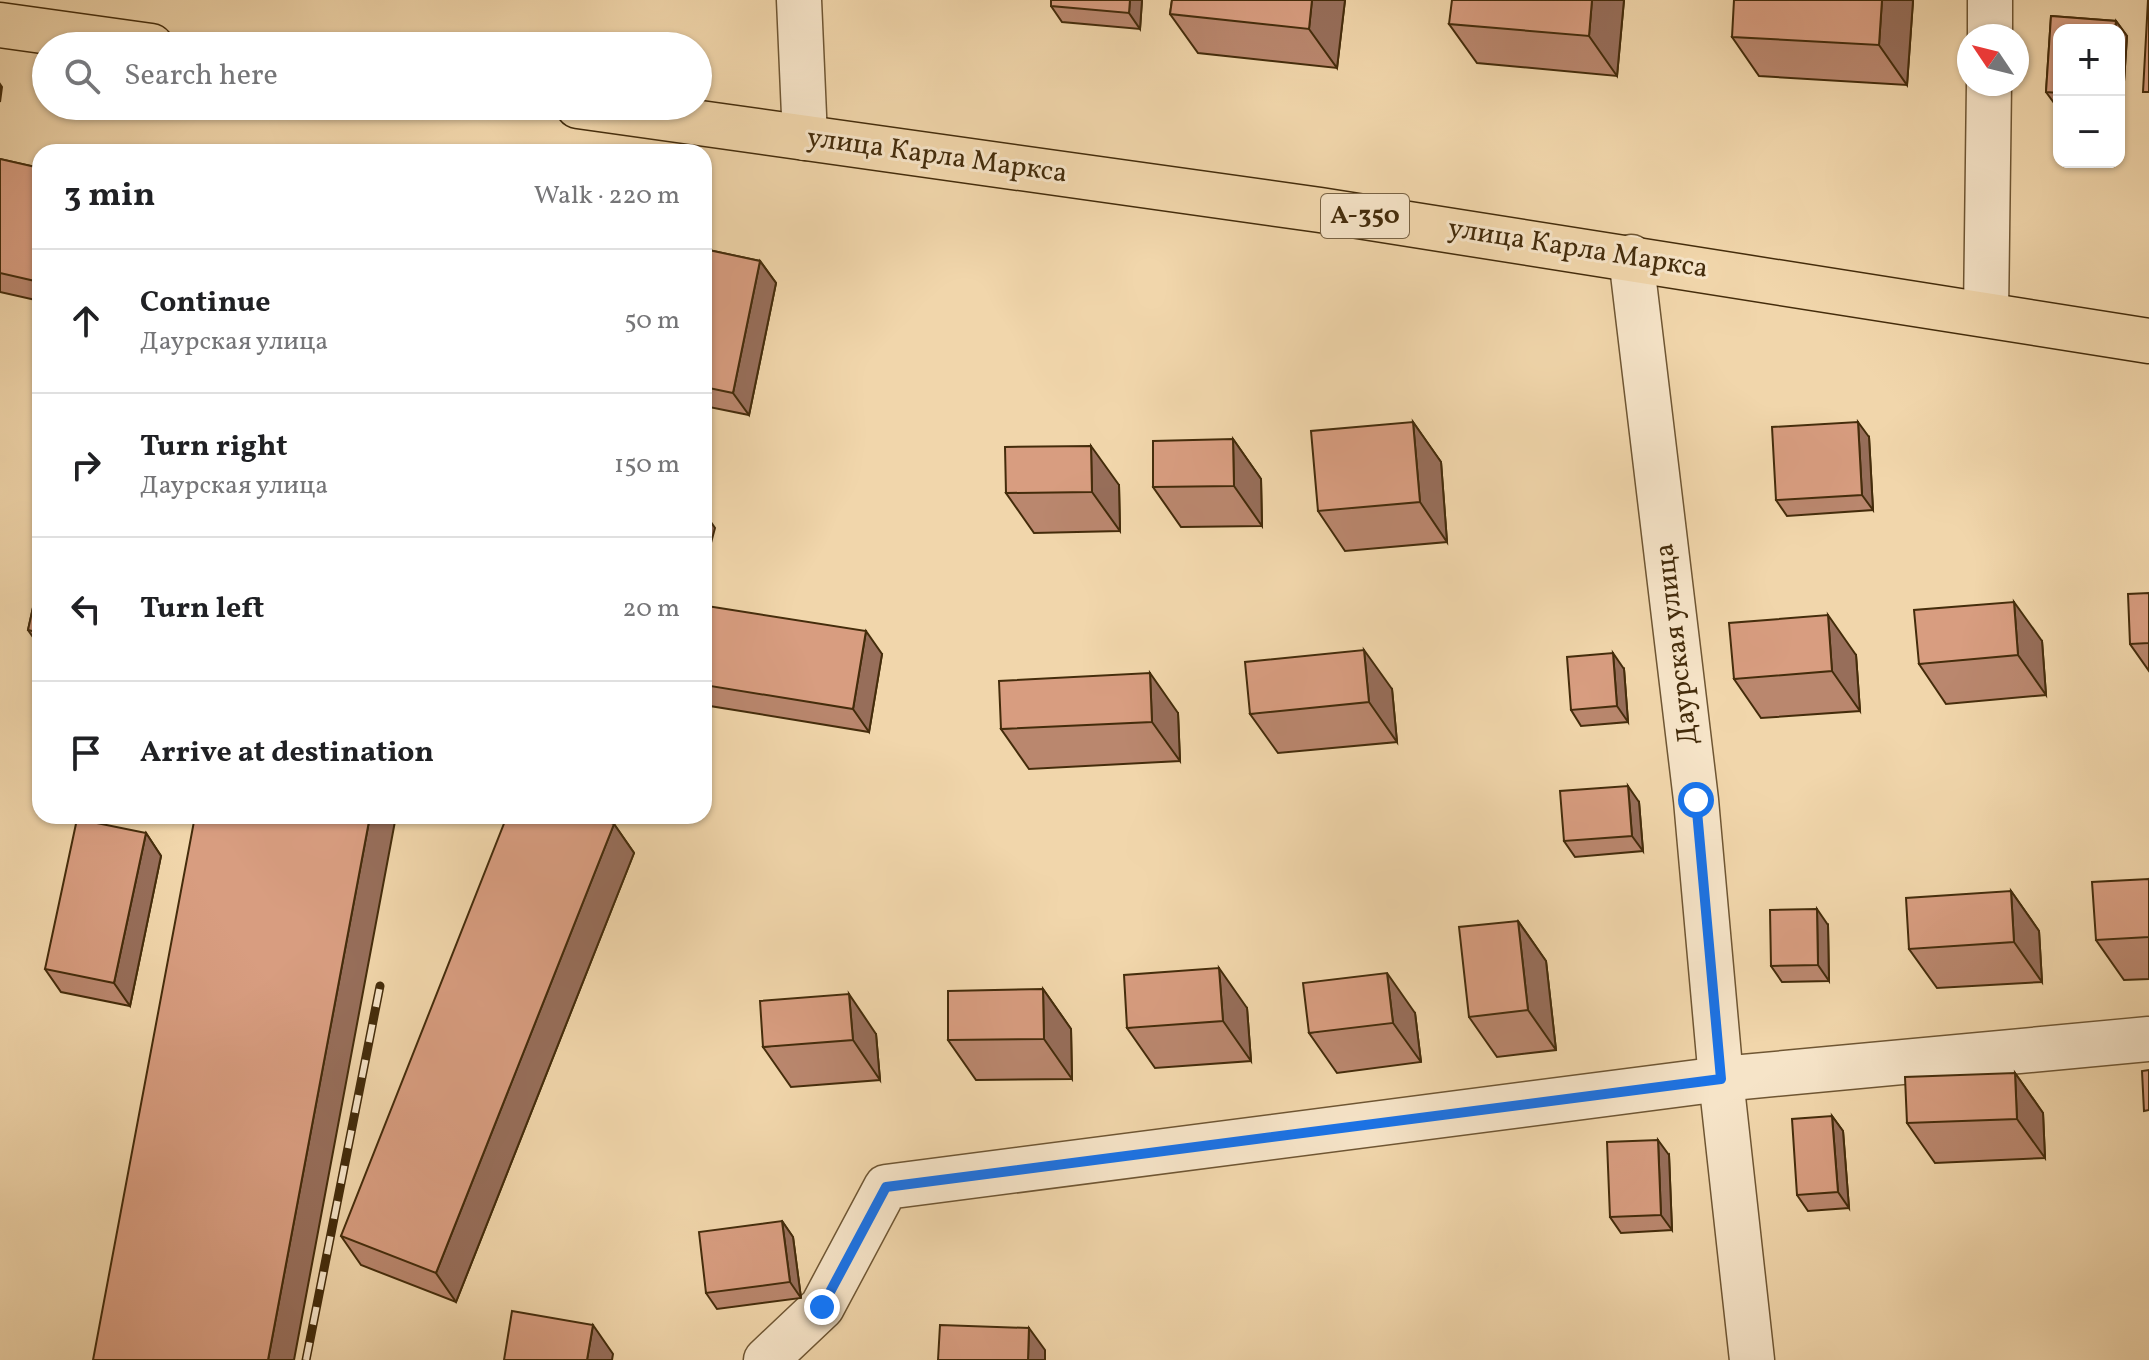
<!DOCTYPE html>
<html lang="en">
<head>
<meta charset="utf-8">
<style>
	body { margin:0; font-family:Vollkorn,serif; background:#f2f2f2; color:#202124 }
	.controls { position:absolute; right:24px; top:24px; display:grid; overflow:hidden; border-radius:16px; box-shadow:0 2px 6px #0004 }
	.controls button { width:72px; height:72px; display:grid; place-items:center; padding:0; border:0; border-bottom:2px solid #e0e0e0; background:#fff; color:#202124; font:40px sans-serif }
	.compass { position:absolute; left:1957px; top:24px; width:72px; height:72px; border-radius:50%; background:#fff; box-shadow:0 2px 6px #0004; rotate:305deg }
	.stop { position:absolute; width:24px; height:24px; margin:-18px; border:6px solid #1a73e8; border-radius:50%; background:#fff }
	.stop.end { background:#1a73e8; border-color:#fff; box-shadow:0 2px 8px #0008 }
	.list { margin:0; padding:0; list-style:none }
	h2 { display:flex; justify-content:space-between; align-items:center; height:104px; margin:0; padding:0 32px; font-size:34px }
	h2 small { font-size:26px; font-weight:400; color:#757577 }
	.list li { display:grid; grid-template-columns:52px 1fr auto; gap:24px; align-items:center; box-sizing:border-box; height:144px; padding:0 32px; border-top:2px solid #e0e0e0 }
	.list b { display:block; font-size:30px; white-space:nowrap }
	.list p { margin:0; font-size:26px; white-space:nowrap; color:#757577 }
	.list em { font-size:26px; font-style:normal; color:#757577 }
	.icon { flex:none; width:44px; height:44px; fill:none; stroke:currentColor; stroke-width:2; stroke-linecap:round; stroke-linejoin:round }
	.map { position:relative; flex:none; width:2149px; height:1360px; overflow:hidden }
	.search { position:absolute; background:#fff; box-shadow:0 2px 6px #0004; left:32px; top:32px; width:680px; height:88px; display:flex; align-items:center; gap:20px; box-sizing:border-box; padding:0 28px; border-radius:44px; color:#757577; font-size:30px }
	.panel { position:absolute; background:#fff; box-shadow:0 2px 6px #0004; left:32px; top:144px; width:680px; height:680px; border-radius:24px }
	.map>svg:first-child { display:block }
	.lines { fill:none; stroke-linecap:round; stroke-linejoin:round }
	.minor-casing { stroke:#6f5633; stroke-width:47 }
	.highway-casing { stroke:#442c0b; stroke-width:47 }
	.minor { stroke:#f6e4c8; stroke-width:44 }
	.highway { stroke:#f1d6ab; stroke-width:44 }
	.rail-casing { stroke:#442c0b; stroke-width:9 }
	.rail { stroke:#f6e4c8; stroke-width:6; stroke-dasharray:18; stroke-linecap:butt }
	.wall { fill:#ba876e; stroke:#442c0b; stroke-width:2 }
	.shaded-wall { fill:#976e5a; stroke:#442c0b; stroke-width:2 }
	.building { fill:#d89d80; stroke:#442c0b; stroke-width:2 }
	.route { stroke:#1a73e8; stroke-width:10 }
	.labels { text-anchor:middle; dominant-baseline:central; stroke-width:6; stroke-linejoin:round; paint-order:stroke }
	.shield { fill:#f6e4c8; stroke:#796344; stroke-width:2 }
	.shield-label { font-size:26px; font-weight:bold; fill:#442c0b }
	.street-label { font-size:28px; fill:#442c0b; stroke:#f6e4c8 }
</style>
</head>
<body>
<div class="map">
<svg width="2149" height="1360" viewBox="0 0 2149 1360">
	<rect width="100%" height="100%" fill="#f1d6ab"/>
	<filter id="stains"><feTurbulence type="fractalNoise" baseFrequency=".0025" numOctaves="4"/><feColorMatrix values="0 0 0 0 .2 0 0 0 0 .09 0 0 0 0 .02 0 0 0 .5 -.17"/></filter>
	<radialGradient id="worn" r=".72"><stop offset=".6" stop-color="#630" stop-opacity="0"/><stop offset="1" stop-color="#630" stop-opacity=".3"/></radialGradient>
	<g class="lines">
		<g class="minor-casing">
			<g id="minor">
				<path d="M 799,0 L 805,138"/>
				<path d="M 1990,36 L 1990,0"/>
				<path d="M 1631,257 L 1696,800 L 1721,1079 L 1752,1360"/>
				<path d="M 1986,314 L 1989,84"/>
				<path d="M 766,1360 L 822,1307 L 886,1187 L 1721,1079 L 2149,1039"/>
			</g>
		</g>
		<g class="highway-casing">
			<g id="highway">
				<path d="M 0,25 L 151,46"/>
				<path d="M 578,106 L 1320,210 L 2149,341"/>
			</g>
		</g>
		<use href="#minor" class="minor"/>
		<use href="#highway" class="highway"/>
		<g class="rail-casing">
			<path id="rail" d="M 306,1360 L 380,986"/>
		</g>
		<use href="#rail" class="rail"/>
	</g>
	<g class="wall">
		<path d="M 1051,0 L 1142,0 L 1140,29 L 1062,22 L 1051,6 Z"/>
		<path d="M 1172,0 L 1345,0 L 1337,68 L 1198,53 L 1170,14 Z"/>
		<path d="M 1624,0 L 1617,76 L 1477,63 L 1449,24 Z"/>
		<path d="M 1913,1 L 1907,85 L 1759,76 L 1732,37 Z"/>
		<path d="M 2051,16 L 2116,21 L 2127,36 L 2122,112 L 2119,111 L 2119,30 L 2059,30 L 2059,108 L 2057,107 L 2046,92 Z"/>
		<path d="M 0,159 L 40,168 L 40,301 L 0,292 Z"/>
		<path d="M 704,249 L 760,261 L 776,283 L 749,415 L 704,406 Z"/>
		<path d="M 1413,422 L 1441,462 L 1447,542 L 1345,551 L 1318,511 Z"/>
		<path d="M 1869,437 L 1873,510 L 1787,516 L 1776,500 Z"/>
		<path d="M 1233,439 L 1261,479 L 1262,526 L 1181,527 L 1153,487 Z"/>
		<path d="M 1119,485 L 1120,531 L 1034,533 L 1006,493 Z"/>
		<path d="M 40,576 L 40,647 L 28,630 Z"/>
		<path d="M 2149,593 L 2149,671 L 2130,644 Z"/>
		<path d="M 704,623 L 882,654 L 869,732 L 710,706 L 704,698 Z"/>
		<path d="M 2042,641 L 2046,695 L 1946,704 L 1919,664 Z"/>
		<path d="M 1856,655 L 1860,711 L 1761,718 L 1734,679 Z"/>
		<path d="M 1624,669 L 1628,722 L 1581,726 L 1571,710 Z"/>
		<path d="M 1392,689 L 1397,742 L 1278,753 L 1250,714 Z"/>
		<path d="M 1178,713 L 1180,761 L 1029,769 L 1001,729 Z"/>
		<path d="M 1639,802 L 1643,851 L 1575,857 L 1564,841 Z"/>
		<path d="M 614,824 L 634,853 L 456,1302 L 361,1265 L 341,1236 Z"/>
		<path d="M 146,833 L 161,856 L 130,1006 L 61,992 L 45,969 Z"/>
		<path d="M 2149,879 L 2149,979 L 2124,980 L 2096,940 Z"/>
		<path d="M 2011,891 L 2039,931 L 2042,982 L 1937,988 L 1909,949 Z"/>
		<path d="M 1518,921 L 1546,961 L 1556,1050 L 1497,1057 L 1469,1017 Z"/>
		<path d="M 1828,925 L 1829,981 L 1782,982 L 1771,966 Z"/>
		<path d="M 1043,989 L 1071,1029 L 1072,1079 L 976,1080 L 948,1040 Z"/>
		<path d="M 1247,1008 L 1251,1061 L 1155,1068 L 1127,1028 Z"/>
		<path d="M 1415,1013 L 1421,1062 L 1337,1073 L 1309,1033 Z"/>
		<path d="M 876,1034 L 880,1080 L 791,1087 L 763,1047 Z"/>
		<path d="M 2015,1073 L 2043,1113 L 2045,1158 L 1935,1163 L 1907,1123 Z"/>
		<path d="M 1832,1116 L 1843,1131 L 1849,1208 L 1808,1211 L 1797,1195 Z"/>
		<path d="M 1669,1155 L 1672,1230 L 1621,1233 L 1610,1217 Z"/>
		<path d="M 782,1221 L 793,1237 L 801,1298 L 717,1309 L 706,1293 Z"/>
	</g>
	<g class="shaded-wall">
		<path d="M 1130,0 L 1142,0 L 1140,29 L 1129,13 Z"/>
		<path d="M 1312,0 L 1345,0 L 1337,68 L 1309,29 Z"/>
		<path d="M 1592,0 L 1624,0 L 1617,76 L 1589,36 Z"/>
		<path d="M 1882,0 L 1912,0 L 1913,1 L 1907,85 L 1879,45 Z"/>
		<path d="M 2116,21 L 2127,36 L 2122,112 L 2119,107 L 2119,30 L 2115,30 Z"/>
		<path d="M 0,84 L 2,87 L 0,102 Z"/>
		<path d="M 40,260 L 40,287 L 35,281 Z"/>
		<path d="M 760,261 L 776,283 L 749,415 L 733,393 Z"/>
		<path d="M 1413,422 L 1441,462 L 1447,542 L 1420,502 Z"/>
		<path d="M 1858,422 L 1869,437 L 1873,510 L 1862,495 Z"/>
		<path d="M 1233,439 L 1261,479 L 1262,526 L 1234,486 Z"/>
		<path d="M 1091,446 L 1119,485 L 1120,531 L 1092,492 Z"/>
		<path d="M 704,512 L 715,528 L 704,569 Z"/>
		<path d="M 2014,602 L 2042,641 L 2046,695 L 2018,655 Z"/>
		<path d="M 1828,615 L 1856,655 L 1860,711 L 1832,671 Z"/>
		<path d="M 866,631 L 882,654 L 869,732 L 853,709 Z"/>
		<path d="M 1364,650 L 1392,689 L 1397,742 L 1369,702 Z"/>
		<path d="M 1613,653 L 1624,669 L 1628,722 L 1617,706 Z"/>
		<path d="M 1150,673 L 1178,713 L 1180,761 L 1152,722 Z"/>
		<path d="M 1628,786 L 1639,802 L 1643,851 L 1632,836 Z"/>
		<path d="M 370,816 L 396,816 L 294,1360 L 268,1360 Z"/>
		<path d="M 614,824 L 634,853 L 456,1302 L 436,1273 Z"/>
		<path d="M 146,833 L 161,856 L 130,1006 L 114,983 Z"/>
		<path d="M 2011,891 L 2039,931 L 2042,982 L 2014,942 Z"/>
		<path d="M 1817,909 L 1828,925 L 1829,981 L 1818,965 Z"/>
		<path d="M 1518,921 L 1546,961 L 1556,1050 L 1528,1010 Z"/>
		<path d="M 1219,968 L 1247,1008 L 1251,1061 L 1223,1021 Z"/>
		<path d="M 1387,973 L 1415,1013 L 1421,1062 L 1393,1023 Z"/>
		<path d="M 1043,989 L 1071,1029 L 1072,1079 L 1044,1039 Z"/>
		<path d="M 849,994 L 876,1034 L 880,1080 L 853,1040 Z"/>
		<path d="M 2015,1073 L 2043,1113 L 2045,1158 L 2017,1119 Z"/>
		<path d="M 1832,1116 L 1843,1131 L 1849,1208 L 1838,1192 Z"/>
		<path d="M 1658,1140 L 1669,1155 L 1672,1230 L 1661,1215 Z"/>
		<path d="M 782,1221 L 793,1237 L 801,1298 L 790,1282 Z"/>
		<path d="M 593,1325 L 613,1354 L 612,1360 L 587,1360 Z"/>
		<path d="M 1029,1328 L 1045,1350 L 1045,1360 L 1028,1360 Z"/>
	</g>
	<g class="building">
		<path d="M 1051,0 L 1130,0 L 1129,13 L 1051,6 Z"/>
		<path d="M 1172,0 L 1312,0 L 1309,29 L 1170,14 Z"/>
		<path d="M 1452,0 L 1592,0 L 1589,36 L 1449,24 Z"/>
		<path d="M 1734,0 L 1882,0 L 1879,45 L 1732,37 Z"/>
		<path d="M 2148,0 L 2149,0 L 2149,92 L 2143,92 Z"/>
		<path d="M 2051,16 L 2116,21 L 2115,30 L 2059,30 L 2059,93 L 2046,92 Z"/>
		<path d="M 256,148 L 279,152 L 255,152 Z"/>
		<path d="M 0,159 L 40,168 L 40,260 L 35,281 L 0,273 Z"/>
		<path d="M 704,249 L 760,261 L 733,393 L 704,387 Z"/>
		<path d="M 1413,422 L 1420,502 L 1318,511 L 1311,431 Z"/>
		<path d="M 1858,422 L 1862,495 L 1776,500 L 1772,427 Z"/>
		<path d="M 1233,439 L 1234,486 L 1153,487 L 1153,441 Z"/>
		<path d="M 1091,446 L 1092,492 L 1006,493 L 1005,447 Z"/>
		<path d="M 40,576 L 40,633 L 28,630 Z"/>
		<path d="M 2149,593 L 2149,643 L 2130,644 L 2128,594 Z"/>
		<path d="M 2014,602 L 2018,655 L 1919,664 L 1914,610 Z"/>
		<path d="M 707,606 L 866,631 L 853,709 L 704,685 L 704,623 Z"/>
		<path d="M 1828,615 L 1832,671 L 1734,679 L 1729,623 Z"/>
		<path d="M 1364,650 L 1369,702 L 1250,714 L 1245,662 Z"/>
		<path d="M 1613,653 L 1617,706 L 1571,710 L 1567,657 Z"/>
		<path d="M 1150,673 L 1152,722 L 1001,729 L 999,681 Z"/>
		<path d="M 1628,786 L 1632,836 L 1564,841 L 1560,791 Z"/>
		<path d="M 195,816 L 370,816 L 268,1360 L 93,1360 Z"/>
		<path d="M 507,816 L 594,816 L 614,824 L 436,1273 L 341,1236 Z"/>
		<path d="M 77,819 L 146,833 L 114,983 L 45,969 Z"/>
		<path d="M 2149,879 L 2149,937 L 2096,940 L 2092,882 Z"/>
		<path d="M 2011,891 L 2014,942 L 1909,949 L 1906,898 Z"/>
		<path d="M 1817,909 L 1818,965 L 1771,966 L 1770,910 Z"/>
		<path d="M 1518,921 L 1528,1010 L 1469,1017 L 1459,927 Z"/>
		<path d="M 1219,968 L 1223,1021 L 1127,1028 L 1124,975 Z"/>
		<path d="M 1387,973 L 1393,1023 L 1309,1033 L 1303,983 Z"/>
		<path d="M 1043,989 L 1044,1039 L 948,1040 L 948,991 Z"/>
		<path d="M 849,994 L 853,1040 L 763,1047 L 760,1001 Z"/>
		<path d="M 2149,1070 L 2149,1110 L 2144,1111 L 2142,1071 Z"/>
		<path d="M 2015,1073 L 2017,1119 L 1907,1123 L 1905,1077 Z"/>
		<path d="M 1832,1116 L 1838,1192 L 1797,1195 L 1792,1119 Z"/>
		<path d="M 1658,1140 L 1661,1215 L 1610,1217 L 1607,1142 Z"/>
		<path d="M 782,1221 L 790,1282 L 706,1293 L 699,1232 Z"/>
		<path d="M 512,1311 L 593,1325 L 587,1360 L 504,1360 Z"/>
		<path d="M 940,1325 L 1029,1328 L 1028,1360 L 938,1360 Z"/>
	</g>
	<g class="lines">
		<path class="route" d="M 822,1307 L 886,1187 L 1721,1079 L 1696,800"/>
	</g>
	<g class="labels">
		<rect class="shield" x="1321" y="194" width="88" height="44" rx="6"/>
		<g class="shield-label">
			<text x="1365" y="216">А-350</text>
		</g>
		<g class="street-label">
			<text transform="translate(937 156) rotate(8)">улица Карла Маркса</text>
			<text transform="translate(1578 249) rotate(9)">улица Карла Маркса</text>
			<text transform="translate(1677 644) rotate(-97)">Даурская улица</text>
		</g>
	</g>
	<rect width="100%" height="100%" filter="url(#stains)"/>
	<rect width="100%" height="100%" fill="url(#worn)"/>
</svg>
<div class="controls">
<button>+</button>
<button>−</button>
</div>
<svg class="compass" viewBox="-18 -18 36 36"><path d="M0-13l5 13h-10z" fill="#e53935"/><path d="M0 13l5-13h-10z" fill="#757577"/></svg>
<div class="stop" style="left:1696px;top:800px"></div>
<div class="stop end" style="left:822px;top:1307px"></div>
<div class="search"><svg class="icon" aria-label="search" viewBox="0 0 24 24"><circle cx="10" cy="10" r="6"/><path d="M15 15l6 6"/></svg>Search here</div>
<section class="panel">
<h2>3 min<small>Walk · 220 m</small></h2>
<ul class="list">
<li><svg class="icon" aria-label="ahead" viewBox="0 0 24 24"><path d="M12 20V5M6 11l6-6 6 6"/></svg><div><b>Continue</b><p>Даурская улица</p></div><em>50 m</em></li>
<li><svg class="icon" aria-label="right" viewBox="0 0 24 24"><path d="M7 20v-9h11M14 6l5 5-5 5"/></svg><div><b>Turn right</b><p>Даурская улица</p></div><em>150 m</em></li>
<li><svg class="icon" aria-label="left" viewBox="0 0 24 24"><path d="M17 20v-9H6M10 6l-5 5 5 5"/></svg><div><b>Turn left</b></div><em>20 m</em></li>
<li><svg class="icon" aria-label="arrive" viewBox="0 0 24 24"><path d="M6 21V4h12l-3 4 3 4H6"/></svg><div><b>Arrive at destination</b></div></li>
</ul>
</section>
</div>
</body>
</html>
